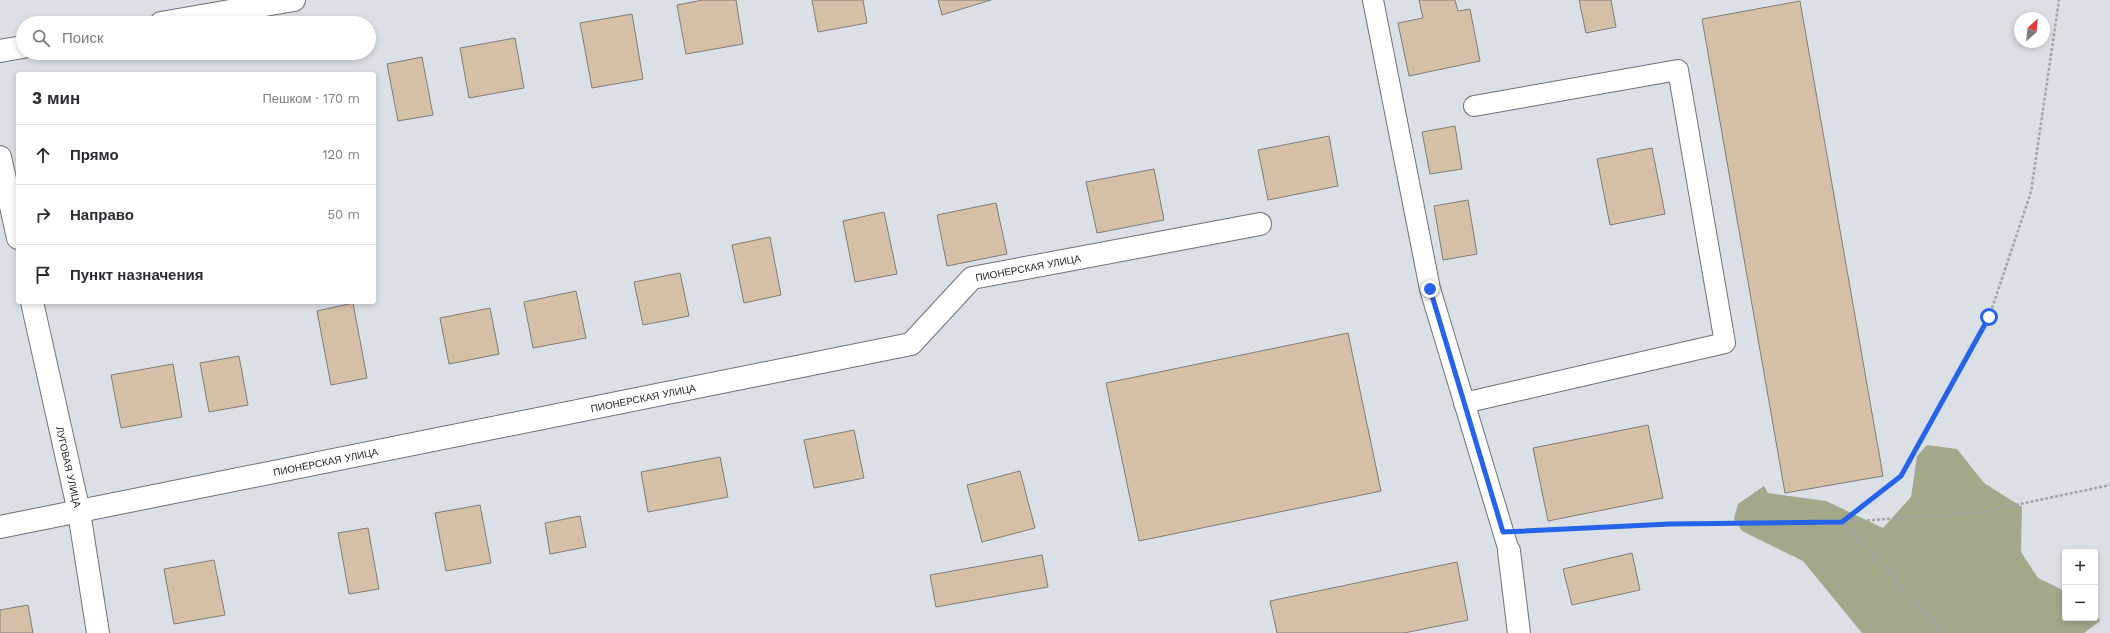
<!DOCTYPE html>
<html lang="ru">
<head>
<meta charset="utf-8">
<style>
	body { margin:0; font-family:"Work Sans",sans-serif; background:#f7f7f7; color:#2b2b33 }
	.controls { position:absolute; right:12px; bottom:12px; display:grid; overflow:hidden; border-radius:4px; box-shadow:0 2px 6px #0003 }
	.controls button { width:36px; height:36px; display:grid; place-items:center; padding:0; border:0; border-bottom:1px solid #e1e1e2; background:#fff; color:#2b2b33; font:20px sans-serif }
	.compass { position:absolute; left:2014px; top:12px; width:36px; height:36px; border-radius:50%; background:#fff; box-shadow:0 2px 6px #0003; rotate:27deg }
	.stop { position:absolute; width:12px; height:12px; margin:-9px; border:3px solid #2563eb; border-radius:50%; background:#fff }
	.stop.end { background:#2563eb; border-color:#fff; box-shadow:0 1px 4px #0008 }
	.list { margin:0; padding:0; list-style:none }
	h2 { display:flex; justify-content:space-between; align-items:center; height:52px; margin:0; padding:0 16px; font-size:17px }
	h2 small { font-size:13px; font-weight:400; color:#7c7c81 }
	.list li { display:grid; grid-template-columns:26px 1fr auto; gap:12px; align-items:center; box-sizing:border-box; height:60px; padding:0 16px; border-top:1px solid #e1e1e2 }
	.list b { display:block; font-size:15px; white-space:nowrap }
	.list em { font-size:13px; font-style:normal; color:#7c7c81 }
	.icon { flex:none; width:22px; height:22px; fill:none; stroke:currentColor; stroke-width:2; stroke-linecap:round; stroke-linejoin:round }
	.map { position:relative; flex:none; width:2110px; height:633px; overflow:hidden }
	.search { position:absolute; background:#fff; box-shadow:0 2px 6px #0003; left:16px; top:16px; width:360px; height:44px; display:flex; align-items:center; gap:10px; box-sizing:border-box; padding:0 14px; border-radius:22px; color:#7c7c81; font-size:15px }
	.panel { position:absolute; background:#fff; box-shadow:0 2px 6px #0003; left:16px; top:72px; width:360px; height:232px; border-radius:4px }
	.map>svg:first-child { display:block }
	.forest { fill:#a3a88b }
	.building { fill:#d4c0a7; stroke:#807c77 }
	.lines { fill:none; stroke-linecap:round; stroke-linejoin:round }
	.lane-casing { stroke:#6c7276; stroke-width:22 }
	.street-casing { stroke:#6c7276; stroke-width:24 }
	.secondary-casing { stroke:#6c7276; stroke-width:24 }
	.path { stroke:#a0a5a9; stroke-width:2.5; stroke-dasharray:3 2; stroke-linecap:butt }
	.lane { stroke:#fff; stroke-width:20 }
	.street { stroke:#fff; stroke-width:22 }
	.secondary { stroke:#fff; stroke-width:22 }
	.route { stroke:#2563eb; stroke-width:5 }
	.labels { text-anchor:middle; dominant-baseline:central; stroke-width:3; stroke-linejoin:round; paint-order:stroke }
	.street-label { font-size:10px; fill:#222426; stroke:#dae0e5 }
</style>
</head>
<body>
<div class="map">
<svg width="2110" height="633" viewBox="0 0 2110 633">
	<rect width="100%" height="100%" fill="#dae0e5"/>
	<path class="forest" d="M 1927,445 L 1957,449 L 1984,483 L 2022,507 L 2021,552 L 2038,578 L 2065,591 L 2065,618 L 2095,618 L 2095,609 L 2100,621 L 2084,633 L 1862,633 L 1803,561 L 1742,531 L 1734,519 L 1738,504 L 1764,486 L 1768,493 L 1826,501 L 1883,528 L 1911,497 L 1917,456 Z"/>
	<g class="building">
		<path d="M 703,0 L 736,0 L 743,44 L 686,54 L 677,5 Z"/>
		<path d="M 812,0 L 863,0 L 867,23 L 818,32 Z"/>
		<path d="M 938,0 L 991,0 L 942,15 Z"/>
		<path d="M 1419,0 L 1455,0 L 1458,11 L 1470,9 L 1480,61 L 1409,76 L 1398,23 L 1423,18 Z"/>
		<path d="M 1579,0 L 1611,0 L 1616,27 L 1586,33 Z"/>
		<path d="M 1800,1 L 1883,476 L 1785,493 L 1702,19 Z"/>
		<path d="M 632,14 L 643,79 L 592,88 L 580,23 Z"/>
		<path d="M 515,38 L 524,88 L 469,98 L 460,48 Z"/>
		<path d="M 422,57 L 433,115 L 398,121 L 387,64 Z"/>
		<path d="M 1455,126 L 1462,169 L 1430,174 L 1422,132 Z"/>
		<path d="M 1329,136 L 1338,186 L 1268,200 L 1258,150 Z"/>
		<path d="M 1652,148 L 1665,214 L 1610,225 L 1597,159 Z"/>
		<path d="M 1154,169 L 1164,220 L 1097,233 L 1086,182 Z"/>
		<path d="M 1468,200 L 1477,254 L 1443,260 L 1434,206 Z"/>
		<path d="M 996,203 L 1007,254 L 947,266 L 937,215 Z"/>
		<path d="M 884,212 L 897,274 L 855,282 L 843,221 Z"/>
		<path d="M 770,237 L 781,295 L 744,303 L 732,245 Z"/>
		<path d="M 680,273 L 689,316 L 643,325 L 634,282 Z"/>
		<path d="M 576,291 L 586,338 L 533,348 L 524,302 Z"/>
		<path d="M 353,303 L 367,378 L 331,385 L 317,311 Z"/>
		<path d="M 490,308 L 499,354 L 449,364 L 440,318 Z"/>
		<path d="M 1348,333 L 1381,491 L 1139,541 L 1106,383 Z"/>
		<path d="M 239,356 L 248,405 L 209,412 L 200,363 Z"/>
		<path d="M 173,364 L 182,417 L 121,428 L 111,375 Z"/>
		<path d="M 1648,425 L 1663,498 L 1548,521 L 1533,448 Z"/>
		<path d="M 854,430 L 864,478 L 814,488 L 804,440 Z"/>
		<path d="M 720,457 L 728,497 L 648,512 L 641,472 Z"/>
		<path d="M 1020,471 L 1035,528 L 982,542 L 967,485 Z"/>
		<path d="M 480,505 L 491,563 L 446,571 L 435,513 Z"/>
		<path d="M 580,516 L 586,547 L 550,554 L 545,523 Z"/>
		<path d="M 368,528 L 379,589 L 349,594 L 338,533 Z"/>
		<path d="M 1632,553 L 1640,590 L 1572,605 L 1563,569 Z"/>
		<path d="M 1042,555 L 1048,587 L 936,607 L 930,575 Z"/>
		<path d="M 214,560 L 225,615 L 174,624 L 164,569 Z"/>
		<path d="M 1457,562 L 1468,620 L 1404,633 L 1277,633 L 1270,601 Z"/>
		<path d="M 28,605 L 33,633 L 0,633 L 0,610 Z"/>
	</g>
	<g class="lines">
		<g class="lane-casing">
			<g id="lane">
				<path d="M 1373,0 L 1430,289 L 1509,551"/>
				<path d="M 1464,403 L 1725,343 L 1678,70 L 1474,106"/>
			</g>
		</g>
		<g class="street-casing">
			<g id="street">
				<path d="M 161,23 L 294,0"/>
				<path d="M 0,51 L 23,47"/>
				<path id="s1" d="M 0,527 L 911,344 L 972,278 L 1260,224"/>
				<path d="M 1509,551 L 1519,633"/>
			</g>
		</g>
		<g class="secondary-casing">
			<g id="secondary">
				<path d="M 0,157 L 18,238"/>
				<path id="s2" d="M 32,302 L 79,512 L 98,633"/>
			</g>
		</g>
		<g class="path">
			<path d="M 1842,522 L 1978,513 L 2110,485"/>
			<path d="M 1842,522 L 1944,633"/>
			<path d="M 1533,531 L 1670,524 L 1842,522 L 1901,476 L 1989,317 L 2031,192 L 2059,0"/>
		</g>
		<use href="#lane" class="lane"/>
		<use href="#street" class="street"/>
		<use href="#secondary" class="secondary"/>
	</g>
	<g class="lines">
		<path class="route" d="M 1430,289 L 1503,532 L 1670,524 L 1842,522 L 1901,476 L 1989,317"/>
	</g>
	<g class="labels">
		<g class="street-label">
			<text stroke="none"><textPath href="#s1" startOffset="1076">ПИОНЕРСКАЯ УЛИЦА</textPath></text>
			<text stroke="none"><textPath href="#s1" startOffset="656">ПИОНЕРСКАЯ УЛИЦА</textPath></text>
			<text stroke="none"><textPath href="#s1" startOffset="332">ПИОНЕРСКАЯ УЛИЦА</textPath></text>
			<text stroke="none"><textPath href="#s2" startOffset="169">ЛУГОВАЯ УЛИЦА</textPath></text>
		</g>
	</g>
</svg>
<div class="controls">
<button>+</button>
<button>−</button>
</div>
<svg class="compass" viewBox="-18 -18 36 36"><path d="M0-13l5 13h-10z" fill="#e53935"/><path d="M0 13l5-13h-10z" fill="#7c7c81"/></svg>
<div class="stop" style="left:1989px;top:317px"></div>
<div class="stop end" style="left:1430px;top:289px"></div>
<div class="search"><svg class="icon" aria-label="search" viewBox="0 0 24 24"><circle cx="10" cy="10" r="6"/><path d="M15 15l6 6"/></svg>Поиск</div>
<section class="panel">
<h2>3 мин<small>Пешком · 170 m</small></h2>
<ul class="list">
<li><svg class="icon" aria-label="ahead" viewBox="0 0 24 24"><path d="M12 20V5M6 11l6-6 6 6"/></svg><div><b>Прямо</b></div><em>120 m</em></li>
<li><svg class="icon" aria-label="right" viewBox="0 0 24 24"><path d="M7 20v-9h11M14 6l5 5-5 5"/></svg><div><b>Направо</b></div><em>50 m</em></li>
<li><svg class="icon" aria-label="arrive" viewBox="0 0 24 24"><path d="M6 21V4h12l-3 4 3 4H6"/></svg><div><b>Пункт назначения</b></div></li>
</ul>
</section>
</div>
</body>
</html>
